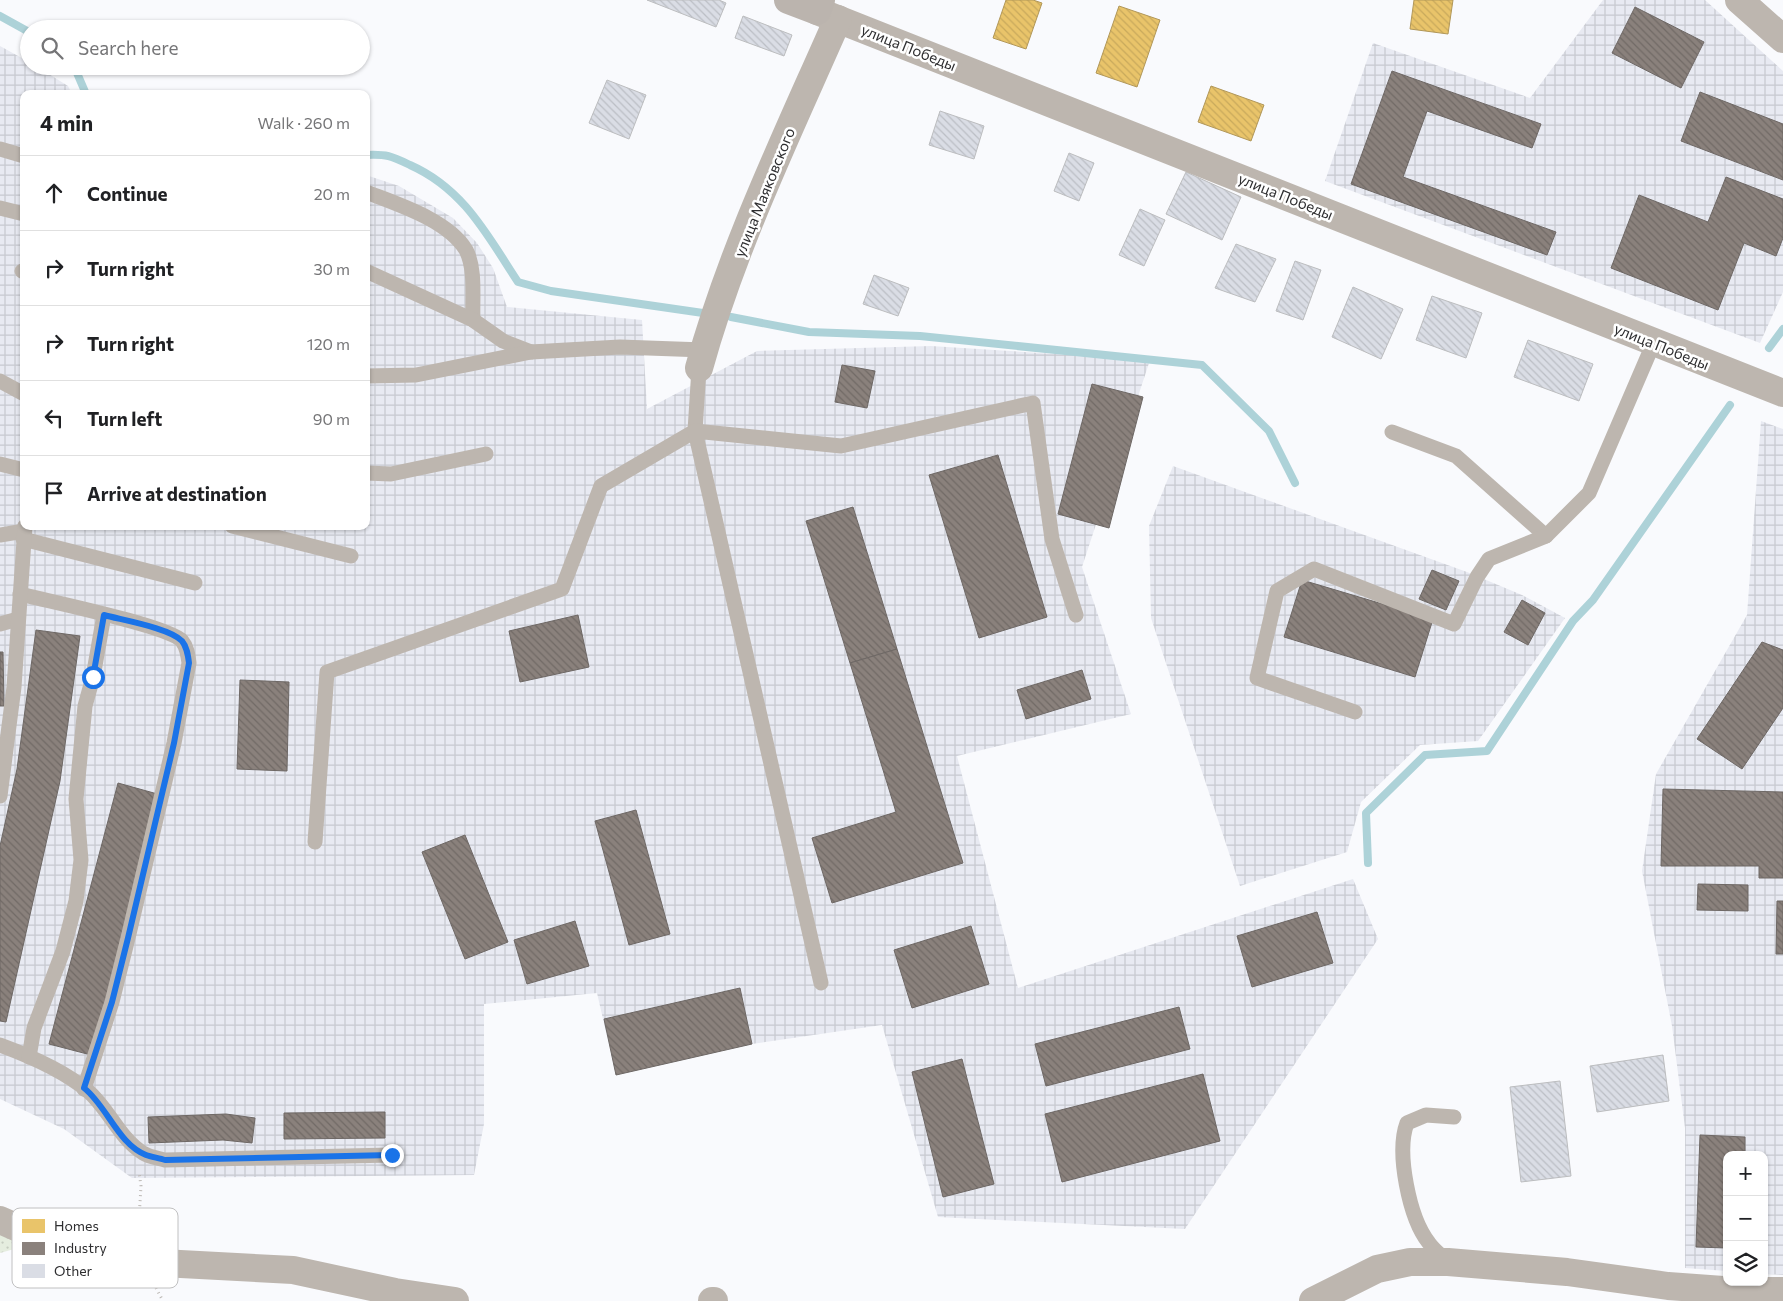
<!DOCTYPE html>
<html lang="en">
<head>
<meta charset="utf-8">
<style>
	body { margin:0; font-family:Commissioner,sans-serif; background:#f2f2f2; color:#202124 }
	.controls { position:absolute; right:15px; bottom:15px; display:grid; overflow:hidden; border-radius:10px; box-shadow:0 1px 4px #0004 }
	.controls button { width:45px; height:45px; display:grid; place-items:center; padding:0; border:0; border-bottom:1px solid #e0e0e0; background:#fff; color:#202124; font:25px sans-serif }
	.stop { position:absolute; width:15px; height:15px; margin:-11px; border:4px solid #1a73e8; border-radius:50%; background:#fff }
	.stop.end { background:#1a73e8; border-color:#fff; box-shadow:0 1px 5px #0008 }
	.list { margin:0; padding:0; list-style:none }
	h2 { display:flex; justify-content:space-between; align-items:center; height:65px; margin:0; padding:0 20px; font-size:21px }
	h2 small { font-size:16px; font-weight:400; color:#757577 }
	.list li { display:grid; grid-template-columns:32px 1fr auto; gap:15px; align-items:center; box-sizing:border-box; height:75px; padding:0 20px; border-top:1px solid #e0e0e0 }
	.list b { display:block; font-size:19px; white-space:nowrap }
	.list em { font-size:16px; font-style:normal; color:#757577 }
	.icon { flex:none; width:28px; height:28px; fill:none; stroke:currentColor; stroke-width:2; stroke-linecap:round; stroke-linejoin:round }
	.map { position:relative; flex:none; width:1783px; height:1301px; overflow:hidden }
	.search { position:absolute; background:#fff; box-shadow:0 1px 4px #0004; left:20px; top:20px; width:350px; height:55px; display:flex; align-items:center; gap:12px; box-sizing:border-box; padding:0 18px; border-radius:28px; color:#757577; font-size:19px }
	.panel { position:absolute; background:#fff; box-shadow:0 1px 4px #0004; left:20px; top:90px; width:350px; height:440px; border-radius:10px }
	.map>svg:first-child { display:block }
	.industrial { fill:url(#industrial-grid) }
	.grass { fill:url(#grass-dots) }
	.homes { fill:url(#homes-back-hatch); stroke:#b19759 }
	.industry { fill:url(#industry-back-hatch); stroke:#6e6865 }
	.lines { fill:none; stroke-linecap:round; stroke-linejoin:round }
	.stream { stroke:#add2d8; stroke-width:8 }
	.building { fill:url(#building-back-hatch); stroke:#bcbdbf }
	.path { stroke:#bdb9b5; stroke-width:3; stroke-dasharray:1 4; stroke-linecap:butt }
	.lane { stroke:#bdb6af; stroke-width:15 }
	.street { stroke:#bdb6af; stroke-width:28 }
	.secondary { stroke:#bbb4ae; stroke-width:28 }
	.route { stroke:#1a73e8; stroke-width:6 }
	.labels { text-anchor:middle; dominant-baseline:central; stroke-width:5; stroke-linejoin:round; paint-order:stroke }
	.street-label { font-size:15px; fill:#2e2e30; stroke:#fff }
	.key { fill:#fff; stroke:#c0c0c1; stroke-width:1 }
	.key-label { font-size:14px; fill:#2e2e30 }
</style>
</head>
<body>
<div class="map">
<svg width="1783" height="1301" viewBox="0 0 1783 1301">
	<defs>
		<pattern id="industrial-grid" width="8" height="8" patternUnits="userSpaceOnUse" patternTransform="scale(1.25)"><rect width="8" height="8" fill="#e8eaf2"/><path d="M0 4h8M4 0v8" fill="none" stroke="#c7c9d0"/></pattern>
		<pattern id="grass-dots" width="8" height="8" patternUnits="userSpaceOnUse" patternTransform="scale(1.25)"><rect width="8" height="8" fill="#e5eddf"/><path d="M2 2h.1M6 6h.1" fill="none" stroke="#c5ccc0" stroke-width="1.8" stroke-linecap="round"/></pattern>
		<pattern id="homes-back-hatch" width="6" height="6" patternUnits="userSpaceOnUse" patternTransform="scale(1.25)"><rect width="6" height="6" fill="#e9c46a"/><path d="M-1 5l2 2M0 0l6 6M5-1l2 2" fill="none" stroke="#c8a95c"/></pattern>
		<pattern id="industry-back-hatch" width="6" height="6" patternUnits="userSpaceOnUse" patternTransform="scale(1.25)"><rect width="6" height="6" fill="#8a817c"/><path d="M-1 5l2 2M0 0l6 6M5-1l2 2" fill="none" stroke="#716a66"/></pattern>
		<pattern id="building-back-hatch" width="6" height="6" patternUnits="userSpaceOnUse" patternTransform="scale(1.25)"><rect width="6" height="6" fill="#dadde5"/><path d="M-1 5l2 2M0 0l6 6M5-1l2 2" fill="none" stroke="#bbbec5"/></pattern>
	</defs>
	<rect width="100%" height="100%" fill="#f9fafd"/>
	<g class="industrial">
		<path d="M 1603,0 L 1705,0 L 1783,71 L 1783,292 L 1760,343 L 1325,181 L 1373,43 L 1530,98 Z"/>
		<path d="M 0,46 L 29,62 L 29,66 L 36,66 L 68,86 L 72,94 L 24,94 L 24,526 L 366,526 L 366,175 L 399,186 L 453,218 L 477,243 L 493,268 L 507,307 L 642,320 L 647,409 L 757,351 L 931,346 L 1150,360 L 1082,567 L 1131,714 L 957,756 L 1018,988 L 1353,879 L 1378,939 L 1185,1229 L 938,1217 L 882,1025 L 752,1044 L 616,1075 L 597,993 L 484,1004 L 484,1124 L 474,1175 L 132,1178 L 64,1129 L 0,1099 Z"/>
		<path d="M 1761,421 L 1783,429 L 1783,1275 L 1764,1274 L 1764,1155 L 1727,1155 L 1727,1271 L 1685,1268 L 1685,1128 L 1672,1026 L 1642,871 L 1656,774 L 1747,615 Z"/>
		<path d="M 1173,466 L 1467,572 L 1522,595 L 1565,618 L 1478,741 L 1420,745 L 1361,802 L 1347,852 L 1240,886 L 1151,618 L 1149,526 Z"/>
	</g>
	<path class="grass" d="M 0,1233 L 25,1246 L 0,1253 Z"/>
	<g class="homes">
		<path d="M 1006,0 L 1033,0 L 1042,3 L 1026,49 L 993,38 Z"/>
		<path d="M 1414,0 L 1453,0 L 1448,34 L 1410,29 Z"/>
		<path d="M 1119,6 L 1160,20 L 1137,87 L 1096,73 Z"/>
		<path d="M 1211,86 L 1264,105 L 1251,141 L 1198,122 Z"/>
	</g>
	<g class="industry">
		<path d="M 1635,7 L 1704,42 L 1681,88 L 1612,53 Z"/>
		<path d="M 1392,71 L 1541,124 L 1532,148 L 1427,111 L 1403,177 L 1556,232 L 1547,255 L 1351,184 Z"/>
		<path d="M 1700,92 L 1783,124 L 1783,180 L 1681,141 Z"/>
		<path d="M 1726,177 L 1783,199 L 1783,238 L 1776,256 L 1744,243 L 1718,310 L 1611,268 L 1639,195 L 1708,222 Z"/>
		<path d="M 842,365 L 875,371 L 867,408 L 835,402 Z"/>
		<path d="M 1092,384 L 1143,397 L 1109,528 L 1058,514 Z"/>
		<path d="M 998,455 L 1047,617 L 979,638 L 929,475 Z"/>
		<path d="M 853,507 L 897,649 L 850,663 L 806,521 Z"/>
		<path d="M 1432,570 L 1459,581 L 1446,610 L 1419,599 Z"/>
		<path d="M 1302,580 L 1433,619 L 1415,677 L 1284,637 Z"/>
		<path d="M 1522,600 L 1545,613 L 1528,645 L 1504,632 Z"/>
		<path d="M 578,615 L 589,667 L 520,682 L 509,631 Z"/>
		<path d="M 36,630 L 80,636 L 60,781 L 6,1022 L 0,1021 L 0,846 L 17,769 Z"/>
		<path d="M 1762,642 L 1783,650 L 1783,708 L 1742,769 L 1697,739 Z"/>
		<path d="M 897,649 L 963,863 L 832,903 L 812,838 L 896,812 L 850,663 Z"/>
		<path d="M 0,652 L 3,652 L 4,706 L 0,706 Z"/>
		<path d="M 1082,670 L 1091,699 L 1026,719 L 1017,690 Z"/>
		<path d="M 240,680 L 289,682 L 287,771 L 237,769 Z"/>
		<path d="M 118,783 L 161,795 L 91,1055 L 49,1044 Z"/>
		<path d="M 1663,789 L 1783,792 L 1783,878 L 1759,878 L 1759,866 L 1661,866 Z"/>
		<path d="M 636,810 L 670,934 L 629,945 L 595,821 Z"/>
		<path d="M 465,835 L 508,942 L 465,959 L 422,852 Z"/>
		<path d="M 1698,884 L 1748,885 L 1748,911 L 1697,910 Z"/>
		<path d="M 1777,901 L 1783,901 L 1783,954 L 1776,954 Z"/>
		<path d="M 1317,912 L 1333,963 L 1252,987 L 1237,936 Z"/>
		<path d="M 575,921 L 589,966 L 527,984 L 514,940 Z"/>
		<path d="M 971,926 L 989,984 L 912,1008 L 894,950 Z"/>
		<path d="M 740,988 L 752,1044 L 616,1075 L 604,1019 Z"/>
		<path d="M 1179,1007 L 1190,1049 L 1046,1086 L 1035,1044 Z"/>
		<path d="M 962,1059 L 994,1184 L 943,1197 L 912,1072 Z"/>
		<path d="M 1203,1074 L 1220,1141 L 1062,1182 L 1045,1114 Z"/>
		<path d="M 385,1112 L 385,1138 L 284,1139 L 284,1113 Z"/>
		<path d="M 226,1114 L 255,1118 L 252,1143 L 223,1140 L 149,1143 L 148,1117 Z"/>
		<path d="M 1700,1135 L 1745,1137 L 1745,1155 L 1727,1155 L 1727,1248 L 1696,1247 Z"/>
	</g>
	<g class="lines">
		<g class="stream">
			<path d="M 0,16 L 29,32"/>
			<path d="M 74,66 L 86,94"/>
			<path d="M 366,155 C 387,154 391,156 410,165 C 464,189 487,235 518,282 L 551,291 L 703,313"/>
			<path d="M 731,317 L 809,332 L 920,336 L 1202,365 L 1269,431 L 1295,483"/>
			<path d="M 1769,348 L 1783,329"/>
			<path d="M 1368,863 L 1366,813 L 1425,755 L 1487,751 L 1573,621 L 1593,600 L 1730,405"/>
		</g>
	</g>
	<g class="building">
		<path d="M 647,0 L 719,0 L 726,3 L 716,27 Z"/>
		<path d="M 743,16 L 792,35 L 784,56 L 735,38 Z"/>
		<path d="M 607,80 L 646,95 L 629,139 L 589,123 Z"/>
		<path d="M 940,111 L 984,126 L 974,159 L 929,145 Z"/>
		<path d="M 1069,153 L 1094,163 L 1079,201 L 1054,191 Z"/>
		<path d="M 1186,172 L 1241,197 L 1222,240 L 1166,214 Z"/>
		<path d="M 1140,209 L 1165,220 L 1144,266 L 1119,255 Z"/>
		<path d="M 1236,244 L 1276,259 L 1255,302 L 1215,288 Z"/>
		<path d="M 1295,261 L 1321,270 L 1303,320 L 1276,311 Z"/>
		<path d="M 874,275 L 909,288 L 898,316 L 863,304 Z"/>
		<path d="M 1353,287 L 1403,309 L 1381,359 L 1332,337 Z"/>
		<path d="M 1432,296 L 1482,313 L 1466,358 L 1416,340 Z"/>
		<path d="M 1528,340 L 1593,364 L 1579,401 L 1514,377 Z"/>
		<path d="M 1663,1055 L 1669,1101 L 1597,1112 L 1590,1066 Z"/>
		<path d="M 1560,1081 L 1571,1176 L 1521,1182 L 1510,1087 Z"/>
	</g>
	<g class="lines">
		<g class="path">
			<path d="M 138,1236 L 141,1186 L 139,1172"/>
			<path d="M 156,1288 L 163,1301"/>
		</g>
		<g class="lane">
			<path d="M 0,149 L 24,156"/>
			<path d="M 366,192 C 397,204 448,220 466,250 C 476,269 472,299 473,320"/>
			<path d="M 0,208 L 24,214"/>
			<path d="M 22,271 L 24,272"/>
			<path d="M 366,271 L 473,320 L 503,341 L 531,352"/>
			<path d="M 366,376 L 416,375 L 531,352 L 620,347 L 704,350"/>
			<path d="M 0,381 L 24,394"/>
			<path d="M 1392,432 L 1456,456 L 1546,536"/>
			<path d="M 0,464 L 24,470"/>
			<path d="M 366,473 L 391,474 L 486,454"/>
			<path d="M 232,526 L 351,556"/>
			<path d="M 0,535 L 24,531"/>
			<path d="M 23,539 L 195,583"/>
			<path d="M 20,594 C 47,601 169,626 182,641 C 187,647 188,655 189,663 L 174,743 L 128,938 L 112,1002 L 84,1089"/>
			<path d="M 0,624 L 18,619"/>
			<path d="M 1355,712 L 1257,678 L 1277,591 L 1314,569 L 1454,624 L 1477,577 L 1489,559 L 1546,536 L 1589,493 L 1654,342"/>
			<path d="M 0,796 L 14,687 L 25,526"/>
			<path d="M 315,842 L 327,672 L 562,589 L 601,486 L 695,431 L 699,368"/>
			<path d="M 821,983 L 695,431 L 841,446 L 1033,403 L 1052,539 L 1076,615"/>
			<path d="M 0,1045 C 30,1056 63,1070 88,1091 C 109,1109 119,1138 143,1153 C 149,1157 158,1158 165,1160 L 392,1155"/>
			<path d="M 29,1057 L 34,1028 L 63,951 L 76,901 L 81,860 L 76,799 L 85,706 L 93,677 L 104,615"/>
			<path d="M 1448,1262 C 1442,1256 1434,1250 1429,1243 C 1409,1218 1396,1152 1407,1123 L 1426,1115 L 1454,1117"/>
		</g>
		<g class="street">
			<path d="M 1739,0 L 1783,39"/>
			<path d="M 817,11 L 1783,393"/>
			<path d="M 699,368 C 732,248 788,133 838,19"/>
			<path d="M 0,1220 L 43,1239 L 105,1260 L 293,1270 L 395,1292 L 455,1301"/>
			<path d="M 712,1301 L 714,1301"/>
			<path d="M 1313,1301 L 1377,1269 L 1410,1262 L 1448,1262 L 1567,1272 L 1668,1286 L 1737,1291 L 1783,1291"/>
		</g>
		<path class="secondary" d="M 788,0 L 817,11 L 821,0"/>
	</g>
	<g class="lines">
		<path class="route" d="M 93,677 L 104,615 C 122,620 170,628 182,641 C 187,647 188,655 189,663 L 174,743 L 128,938 L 112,1002 L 84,1088 C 107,1106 118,1144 146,1155 C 151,1157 159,1158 165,1160 L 392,1155"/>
	</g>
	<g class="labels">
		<g class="street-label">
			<text transform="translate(909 47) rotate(22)">улица Победы</text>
			<text transform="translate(764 192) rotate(-68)">улица Маяковского</text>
			<text transform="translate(1286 196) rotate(22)">улица Победы</text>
			<text transform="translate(1662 346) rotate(22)">улица Победы</text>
		</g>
	</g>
	<rect x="12" y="1208" width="166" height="80" rx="8" class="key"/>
	<rect x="22" y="1219" width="23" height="14" fill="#e9c46a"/>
	<rect x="22" y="1242" width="23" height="13" fill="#8a817c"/>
	<rect x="22" y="1264" width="23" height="14" fill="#dadde5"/>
	<g class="key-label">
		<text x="54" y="1231">Homes</text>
		<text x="54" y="1253">Industry</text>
		<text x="54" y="1276">Other</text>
	</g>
</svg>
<div class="controls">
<button>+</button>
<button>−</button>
<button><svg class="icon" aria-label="layers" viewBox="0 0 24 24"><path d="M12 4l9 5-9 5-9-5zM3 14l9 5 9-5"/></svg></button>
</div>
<div class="stop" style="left:93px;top:677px"></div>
<div class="stop end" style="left:392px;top:1155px"></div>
<div class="search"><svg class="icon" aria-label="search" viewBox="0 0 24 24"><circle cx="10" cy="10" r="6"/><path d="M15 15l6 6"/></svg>Search here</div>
<section class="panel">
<h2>4 min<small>Walk · 260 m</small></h2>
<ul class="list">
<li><svg class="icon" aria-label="ahead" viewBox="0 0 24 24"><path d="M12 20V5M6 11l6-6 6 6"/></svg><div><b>Continue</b></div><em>20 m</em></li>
<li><svg class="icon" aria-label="right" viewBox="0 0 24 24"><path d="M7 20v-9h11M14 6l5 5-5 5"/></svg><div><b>Turn right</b></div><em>30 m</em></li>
<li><svg class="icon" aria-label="right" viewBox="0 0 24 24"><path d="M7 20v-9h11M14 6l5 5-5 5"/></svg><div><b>Turn right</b></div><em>120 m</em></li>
<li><svg class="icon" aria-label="left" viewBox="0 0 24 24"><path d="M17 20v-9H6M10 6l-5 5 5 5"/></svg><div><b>Turn left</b></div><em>90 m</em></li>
<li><svg class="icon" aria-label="arrive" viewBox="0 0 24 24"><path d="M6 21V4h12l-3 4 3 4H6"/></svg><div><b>Arrive at destination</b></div></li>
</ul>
</section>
</div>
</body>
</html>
